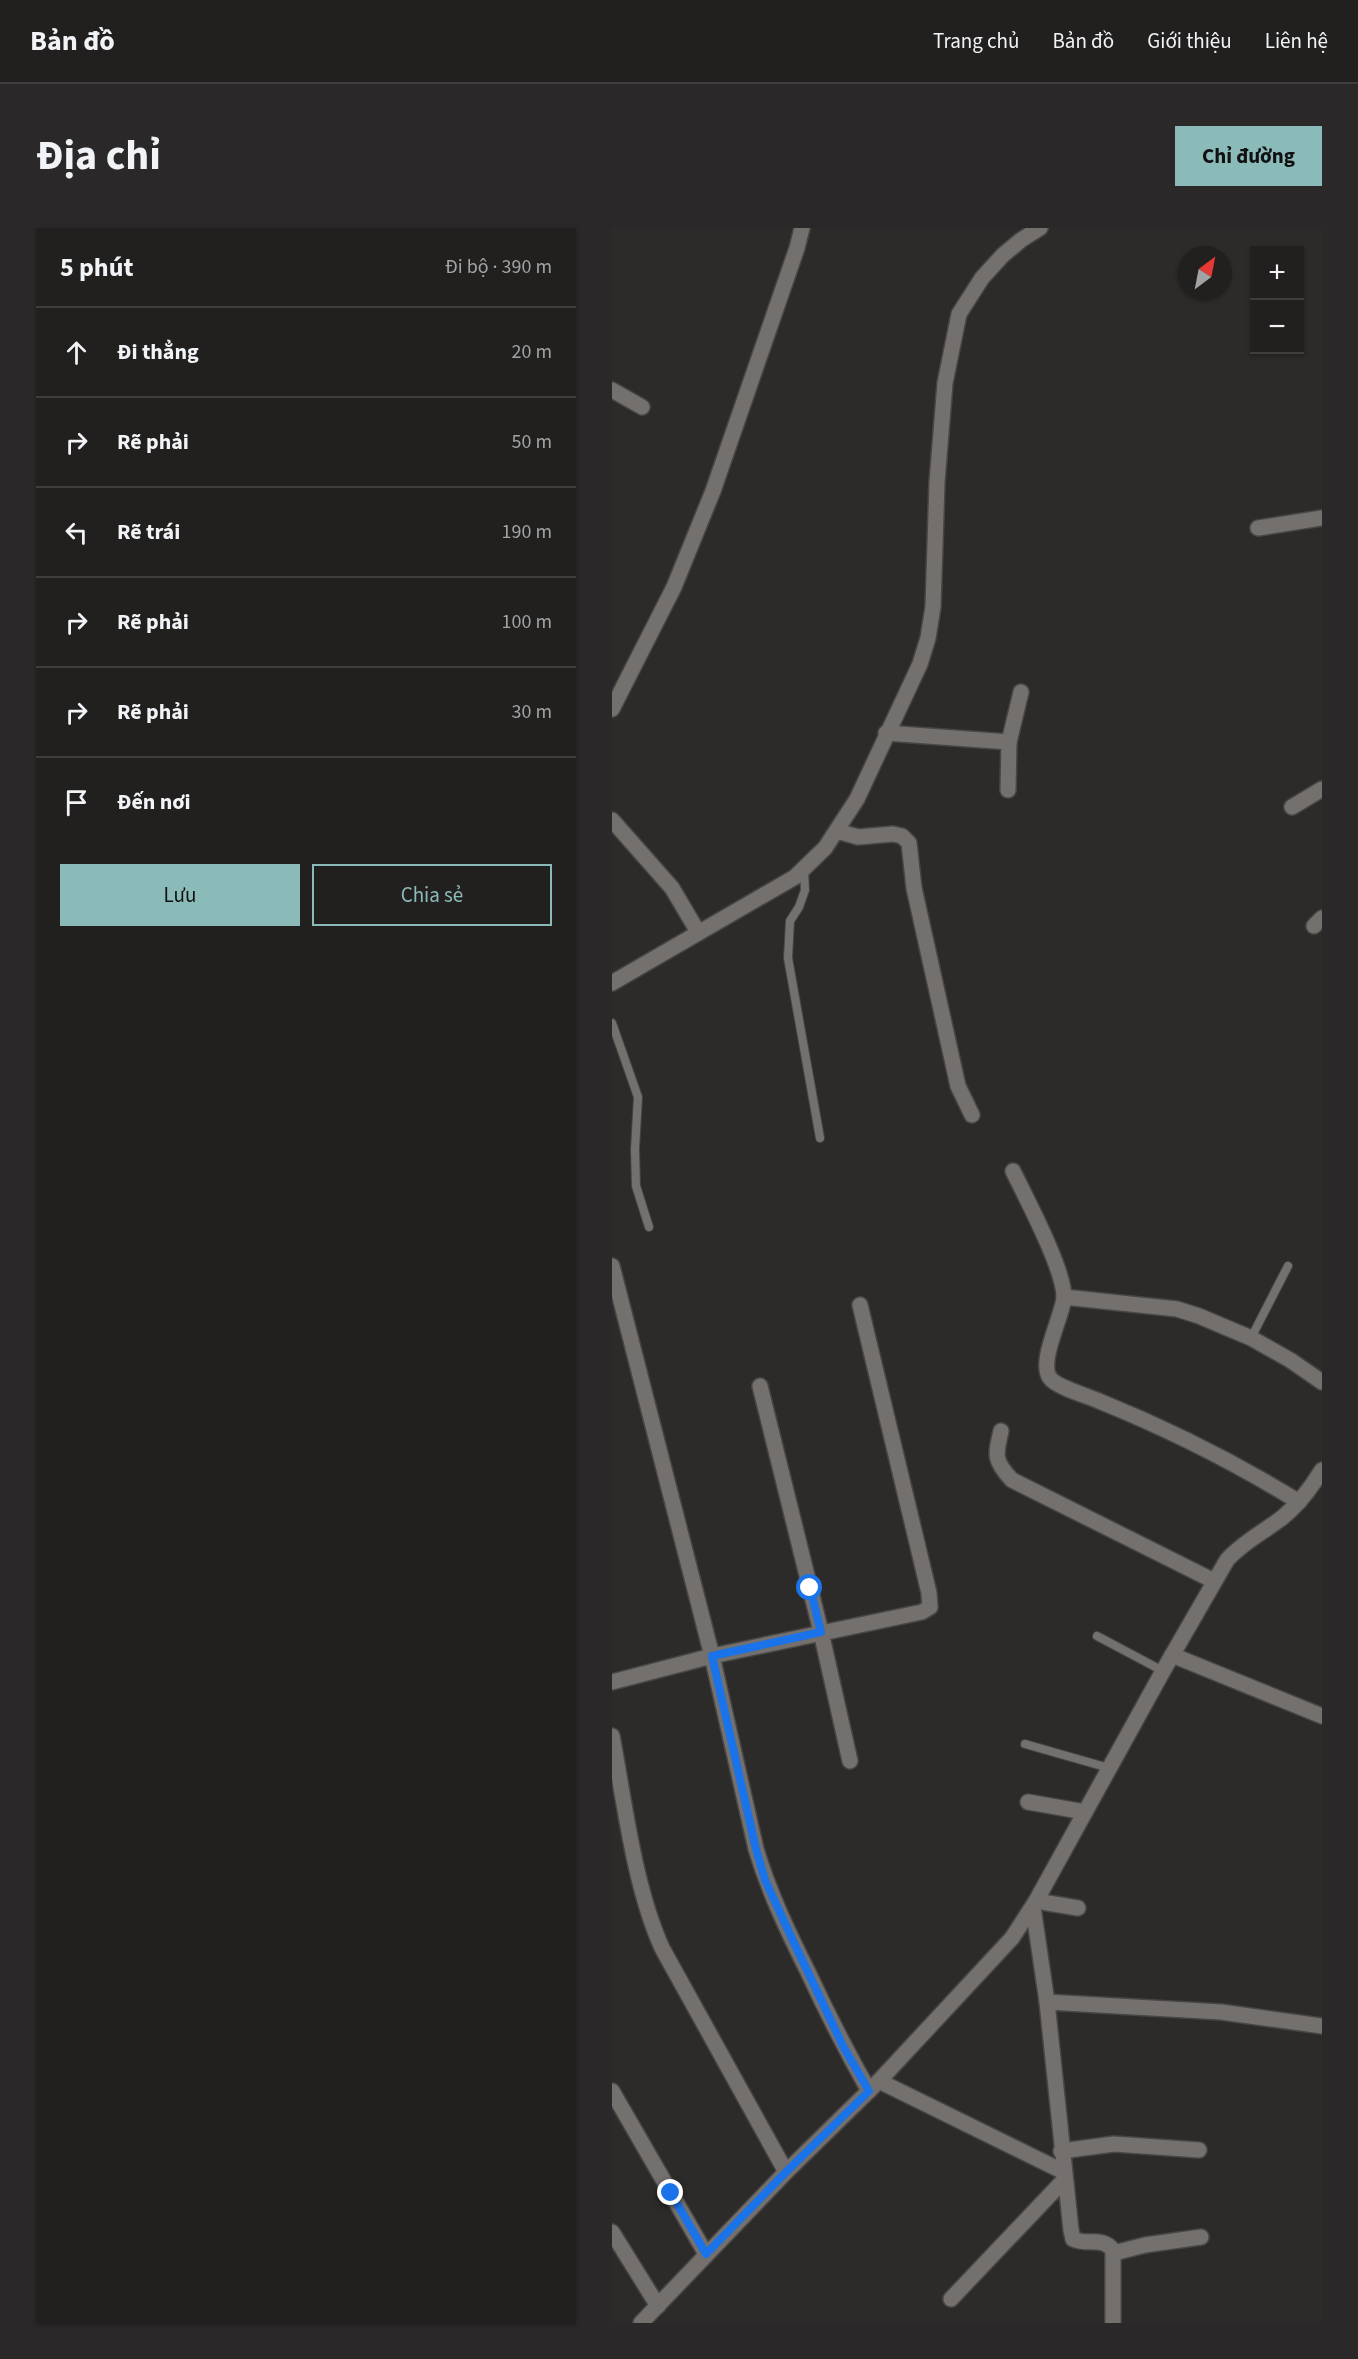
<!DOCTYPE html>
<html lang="vi">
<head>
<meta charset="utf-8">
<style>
	body { margin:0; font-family:"Source Sans 3",sans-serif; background:#2a2828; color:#f1f3f6 }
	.controls { position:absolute; right:18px; top:18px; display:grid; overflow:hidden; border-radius:0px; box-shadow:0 2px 4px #0004 }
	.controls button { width:54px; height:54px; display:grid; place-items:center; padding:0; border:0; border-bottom:2px solid #3f3e3d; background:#22201f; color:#f1f3f6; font:30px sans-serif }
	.compass { position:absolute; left:566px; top:18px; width:54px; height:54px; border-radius:50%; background:#22201f; box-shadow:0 2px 4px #0004; rotate:32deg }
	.stop { position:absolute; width:18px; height:18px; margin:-14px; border:4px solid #1a73e8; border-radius:50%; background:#fff }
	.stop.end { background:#1a73e8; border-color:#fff; box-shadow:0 2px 6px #0008 }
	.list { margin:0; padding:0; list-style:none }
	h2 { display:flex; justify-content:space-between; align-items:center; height:78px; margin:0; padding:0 24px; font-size:26px }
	h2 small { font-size:20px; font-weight:400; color:#a2a3a4 }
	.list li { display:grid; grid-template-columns:39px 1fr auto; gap:18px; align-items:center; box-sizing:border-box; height:90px; padding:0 24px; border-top:2px solid #3f3e3d }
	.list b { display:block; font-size:22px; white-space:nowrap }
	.list em { font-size:20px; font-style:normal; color:#a2a3a4 }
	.actions { display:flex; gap:12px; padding:18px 24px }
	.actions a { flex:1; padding:14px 0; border:2px solid #8bbbb9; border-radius:0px; text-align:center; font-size:21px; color:#8bbbb9 }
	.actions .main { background:#8bbbb9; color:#111 }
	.icon { flex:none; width:33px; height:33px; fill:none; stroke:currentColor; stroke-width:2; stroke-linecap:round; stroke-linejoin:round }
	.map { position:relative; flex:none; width:710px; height:2095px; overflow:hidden; border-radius:0px }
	header { display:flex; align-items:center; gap:36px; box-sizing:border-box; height:84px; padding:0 30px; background:#22201f; border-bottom:2px solid #3f3e3d }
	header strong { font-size:28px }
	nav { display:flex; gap:33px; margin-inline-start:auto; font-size:21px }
	.intro { display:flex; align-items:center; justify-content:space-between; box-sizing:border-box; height:144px; padding:0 36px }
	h1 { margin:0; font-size:42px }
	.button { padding:15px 27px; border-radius:0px; background:#8bbbb9; color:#111; font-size:21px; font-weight:700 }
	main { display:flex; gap:36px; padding:0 36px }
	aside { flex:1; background:#22201f; border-radius:0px; box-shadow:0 2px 4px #0004 }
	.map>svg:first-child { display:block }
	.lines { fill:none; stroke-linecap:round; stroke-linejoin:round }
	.service-casing { stroke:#474644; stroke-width:10 }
	.minor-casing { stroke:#474644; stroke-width:18 }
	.service { stroke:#73706e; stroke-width:8 }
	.minor { stroke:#73706e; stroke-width:15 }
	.route { stroke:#1a73e8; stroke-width:8 }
</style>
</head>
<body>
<header>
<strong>Bản đồ</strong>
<nav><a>Trang chủ</a><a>Bản đồ</a><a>Giới thiệu</a><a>Liên hệ</a></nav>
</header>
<div class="intro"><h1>Địa chỉ</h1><a class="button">Chỉ đường</a></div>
<main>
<aside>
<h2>5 phút<small>Đi bộ · 390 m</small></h2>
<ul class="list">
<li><svg class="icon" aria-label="ahead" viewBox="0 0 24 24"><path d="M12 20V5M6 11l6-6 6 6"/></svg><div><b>Đi thẳng</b></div><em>20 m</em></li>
<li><svg class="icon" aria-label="right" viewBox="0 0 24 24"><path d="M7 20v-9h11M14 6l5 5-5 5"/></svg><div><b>Rẽ phải</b></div><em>50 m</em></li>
<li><svg class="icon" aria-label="left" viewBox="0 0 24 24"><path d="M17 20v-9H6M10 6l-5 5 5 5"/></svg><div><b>Rẽ trái</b></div><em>190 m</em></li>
<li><svg class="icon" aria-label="right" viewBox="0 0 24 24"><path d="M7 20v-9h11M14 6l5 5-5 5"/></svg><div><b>Rẽ phải</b></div><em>100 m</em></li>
<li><svg class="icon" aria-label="right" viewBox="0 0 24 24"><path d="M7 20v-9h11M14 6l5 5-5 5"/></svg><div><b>Rẽ phải</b></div><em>30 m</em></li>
<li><svg class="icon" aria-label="arrive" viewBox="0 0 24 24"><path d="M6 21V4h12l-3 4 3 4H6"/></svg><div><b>Đến nơi</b></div></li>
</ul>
<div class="actions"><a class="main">Lưu</a><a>Chia sẻ</a></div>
</aside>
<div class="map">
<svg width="710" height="2095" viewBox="0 0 710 2095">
	<rect width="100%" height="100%" fill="#2d2b29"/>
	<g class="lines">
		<g class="service-casing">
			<g id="service">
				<path d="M 192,642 L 193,662 L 187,679 L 178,693 L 176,730 L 208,910"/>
				<path d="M 0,795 L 26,869 L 23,921 L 24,958 L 37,999"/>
				<path d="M 639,1110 L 676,1038"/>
				<path d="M 485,1408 L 551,1443"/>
				<path d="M 413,1516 L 497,1540"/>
			</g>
		</g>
		<g class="minor-casing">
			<g id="minor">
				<path d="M 0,162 L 30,179"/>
				<path d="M 646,300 L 710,290"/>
				<path d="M 0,481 L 62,359 L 101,263 L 185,20 L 190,0"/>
				<path d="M 274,505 L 397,514 L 409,464"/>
				<path d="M 396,562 L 397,514"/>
				<path d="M 680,579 L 710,561"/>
				<path d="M 0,592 L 60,660 L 86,704"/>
				<path d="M 225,603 L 246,609 L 281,606 L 290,608 L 297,615 L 302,660 L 346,858 L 360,887"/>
				<path d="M 702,698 L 710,690"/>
				<path d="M 0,755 L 183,649 L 213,620 L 245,571 L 308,436 L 316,410 L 321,379 L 325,254 L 333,155 L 347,86 L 370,50 L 391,27 L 409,12 L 428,0"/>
				<path d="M 401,943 C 414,970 453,1043 452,1070 C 450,1089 426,1134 438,1150 C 444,1159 476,1168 487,1173 C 556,1201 624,1235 687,1274"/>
				<path d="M 0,1038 L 100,1428 L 144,1621 C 157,1664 176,1704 196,1744 C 215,1785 235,1824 257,1863"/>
				<path d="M 452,1069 L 565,1081 L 587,1088 L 639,1110 L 678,1132 L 710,1154"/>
				<path d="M 148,1158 L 209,1404 L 238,1533"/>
				<path d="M 389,1203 C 383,1228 382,1233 400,1252 L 602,1353"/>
				<path d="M 560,1427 L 710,1488"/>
				<path d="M 0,1454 L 100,1428 L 310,1384 L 318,1379 L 317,1365 L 248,1077"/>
				<path d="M 0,1508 C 13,1576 22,1658 50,1720 L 174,1944"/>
				<path d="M 416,1574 L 473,1584"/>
				<path d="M 424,1673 L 466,1680"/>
				<path d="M 421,1679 L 435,1774 L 459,2002 L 461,2011 C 475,2018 490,2008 501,2022 L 501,2095"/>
				<path d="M 435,1774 L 609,1784 L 710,1798"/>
				<path d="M 267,1853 L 452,1944"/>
				<path d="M 0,1863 L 94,2026"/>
				<path d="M 449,1923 L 502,1916 L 587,1922"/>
				<path d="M 0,2004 L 46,2078"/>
				<path d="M 502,2025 L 533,2017 L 589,2009"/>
				<path d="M 339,2071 L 453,1951"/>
				<path d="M 29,2095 L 174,1944 L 267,1853 L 400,1710 L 424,1673 L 551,1443 L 615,1332 C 631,1314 652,1304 671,1289 C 687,1276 699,1260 710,1242"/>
			</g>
		</g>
		<use href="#service" class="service"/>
		<use href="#minor" class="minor"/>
	</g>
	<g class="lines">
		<path class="route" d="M 59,1965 L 94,2026 L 174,1944 L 257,1863 L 232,1820 L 183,1717 L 153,1652 L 144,1621 L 100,1428 L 209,1404 L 198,1360"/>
	</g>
</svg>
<div class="controls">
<button>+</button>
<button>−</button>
</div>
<svg class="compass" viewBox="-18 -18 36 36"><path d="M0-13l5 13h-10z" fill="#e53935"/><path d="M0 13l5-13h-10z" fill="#a2a3a4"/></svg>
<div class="stop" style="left:198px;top:1360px"></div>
<div class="stop end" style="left:59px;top:1965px"></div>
</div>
</main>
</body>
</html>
